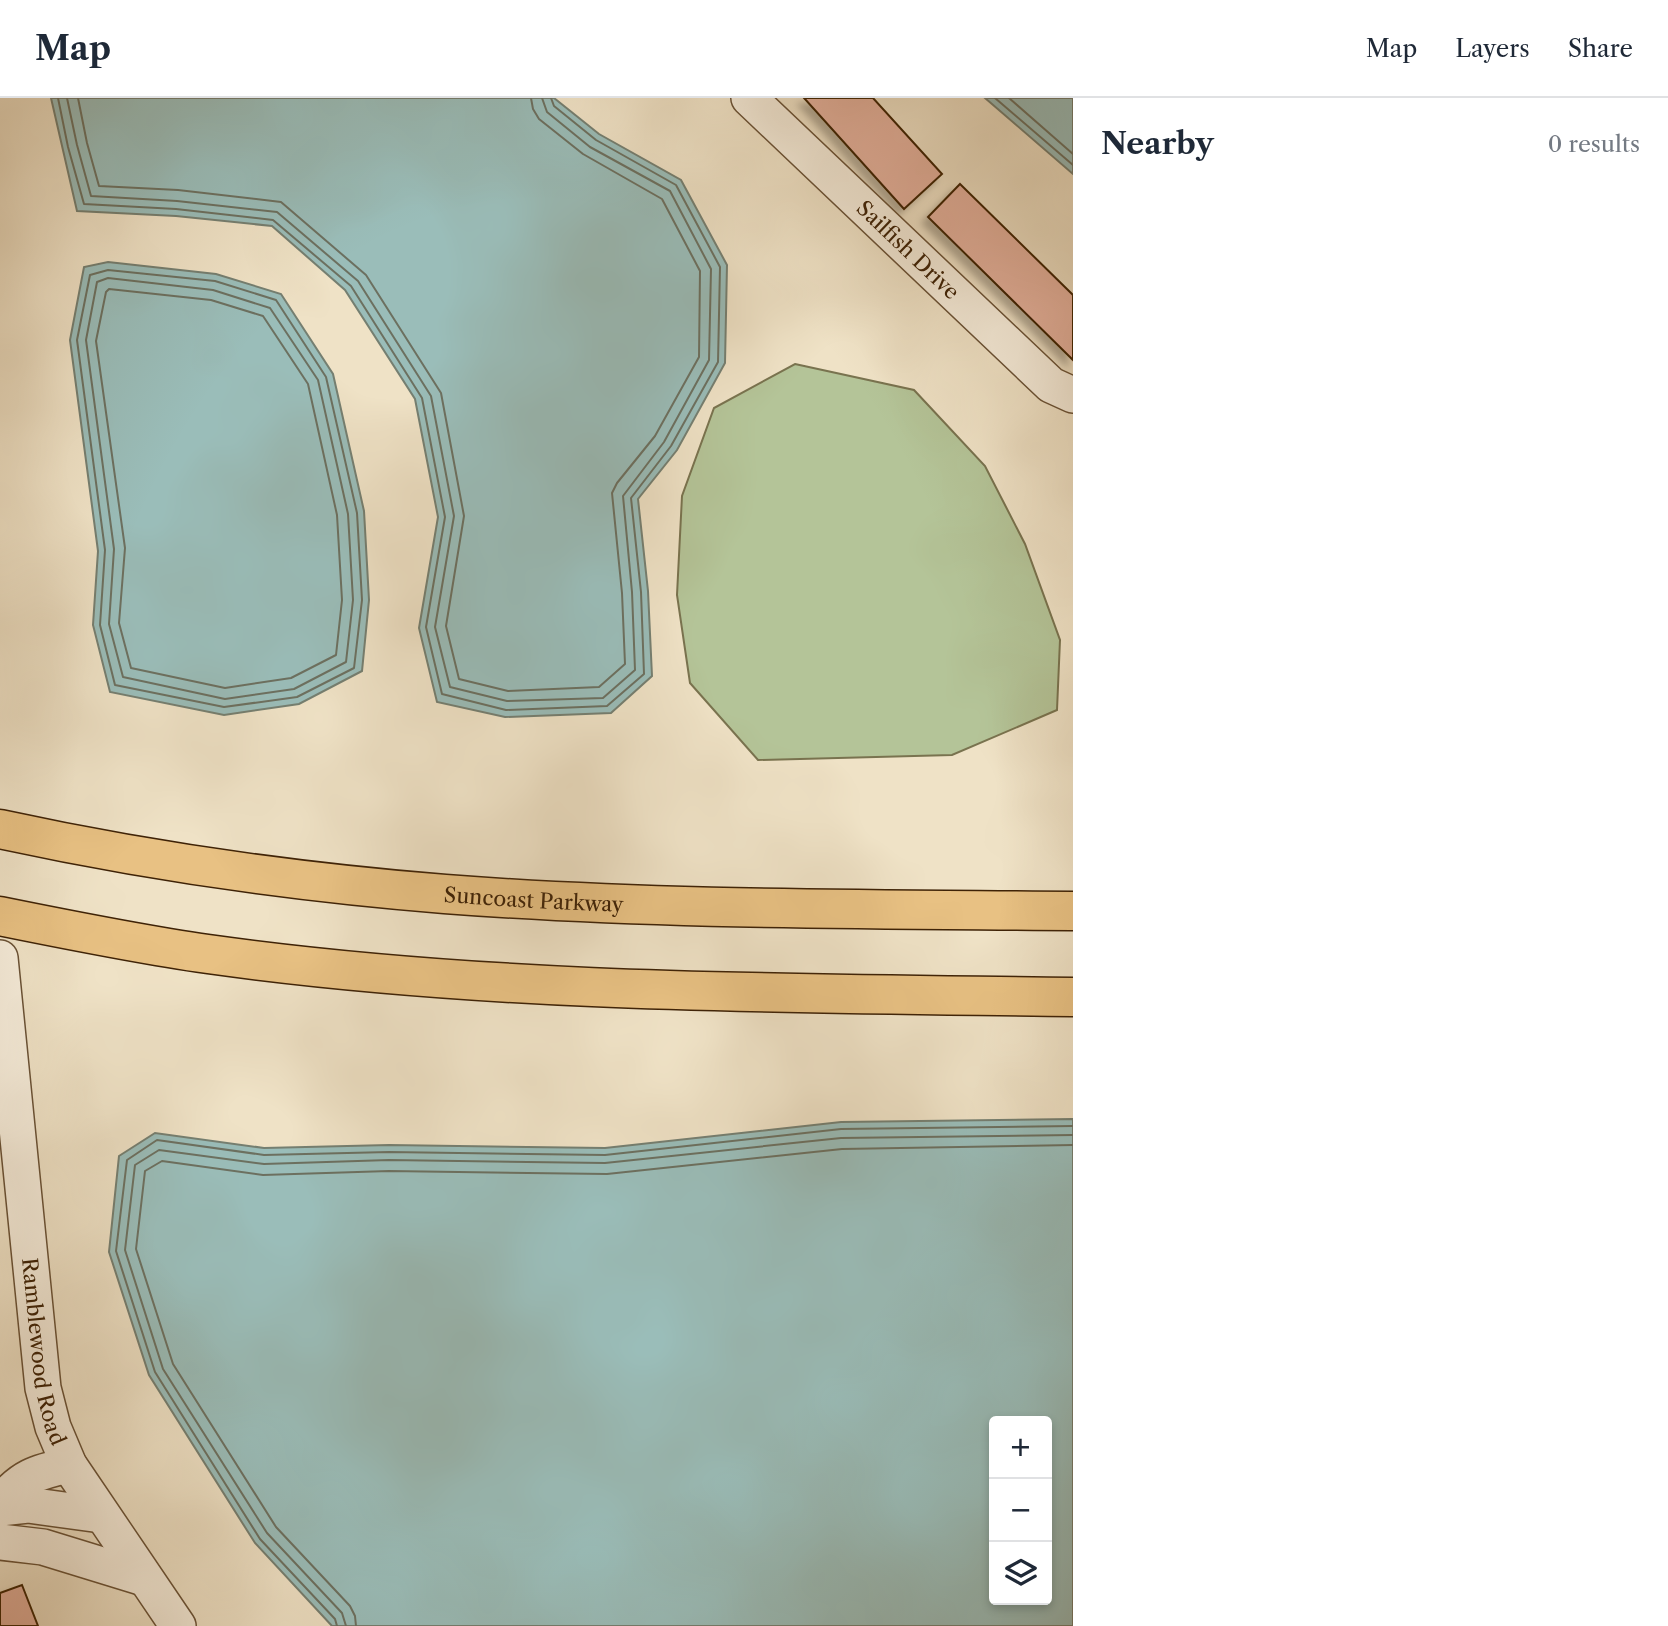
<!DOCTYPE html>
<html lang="en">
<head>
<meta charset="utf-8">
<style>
	body { margin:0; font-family:"Libre Caslon Text",serif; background:#f6f6f7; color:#1f2937 }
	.controls { position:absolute; right:21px; bottom:21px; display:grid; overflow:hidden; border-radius:7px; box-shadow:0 4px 10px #0003 }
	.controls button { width:63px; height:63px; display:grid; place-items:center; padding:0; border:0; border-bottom:2px solid #e0e1e3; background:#fff; color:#1f2937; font:35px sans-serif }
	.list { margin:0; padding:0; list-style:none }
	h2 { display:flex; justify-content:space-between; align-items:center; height:91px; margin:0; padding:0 28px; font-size:30px }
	h2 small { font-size:23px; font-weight:400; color:#747a83 }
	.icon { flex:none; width:38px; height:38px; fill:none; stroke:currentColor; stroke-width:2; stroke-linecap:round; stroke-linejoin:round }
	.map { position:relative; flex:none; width:1073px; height:1528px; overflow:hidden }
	header { display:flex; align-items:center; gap:42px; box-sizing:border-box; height:98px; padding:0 35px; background:#fff; border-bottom:2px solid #e0e1e3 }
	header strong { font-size:33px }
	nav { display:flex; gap:38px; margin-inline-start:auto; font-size:24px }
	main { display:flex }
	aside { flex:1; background:#fff }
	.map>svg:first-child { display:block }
	.green { fill:#b4c498; stroke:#79734f; stroke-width:2 }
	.water { fill:#9abdb9; stroke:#757f71; stroke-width:2; fill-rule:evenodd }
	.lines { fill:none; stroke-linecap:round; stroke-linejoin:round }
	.shore { stroke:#6c7060; stroke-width:2 }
	.building { fill:#e3b09c; stroke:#3e2206; stroke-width:2; filter:url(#shadow) }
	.minor-casing { stroke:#6a5236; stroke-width:38 }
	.highway-casing { stroke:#3e2206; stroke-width:41 }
	.minor { stroke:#f5ecda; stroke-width:35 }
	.highway { stroke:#e8c183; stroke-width:38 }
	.labels { text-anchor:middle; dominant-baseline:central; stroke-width:6; stroke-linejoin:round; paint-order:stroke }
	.street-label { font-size:21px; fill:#3e2206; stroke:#f5ecda }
</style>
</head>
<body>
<header>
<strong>Map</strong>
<nav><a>Map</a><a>Layers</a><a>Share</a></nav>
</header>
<main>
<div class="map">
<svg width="1073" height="1528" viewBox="0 0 1073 1528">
	<defs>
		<filter id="shadow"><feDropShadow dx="-6" dy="6" stdDeviation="3.5" flood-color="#0004"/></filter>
	</defs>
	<rect width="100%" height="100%" fill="#efe2c6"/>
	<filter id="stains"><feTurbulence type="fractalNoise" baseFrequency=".00286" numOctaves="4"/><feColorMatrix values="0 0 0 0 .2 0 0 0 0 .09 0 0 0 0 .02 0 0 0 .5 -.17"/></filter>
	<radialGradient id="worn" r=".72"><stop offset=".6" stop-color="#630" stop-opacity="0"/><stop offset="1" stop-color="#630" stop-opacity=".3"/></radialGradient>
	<path class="green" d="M 795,266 L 914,292 L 985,368 L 1025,446 L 1060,542 L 1057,612 L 952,657 L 758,662 L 690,585 L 677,497 L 682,398 L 714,310 Z"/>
	<g class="water">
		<path d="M 51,0 L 554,0 L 599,36 L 681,82 L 727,167 L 725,265 L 677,352 L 638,401 L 648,493 L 652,578 L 611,615 L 505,619 L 437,604 L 419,530 L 438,419 L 415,301 L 345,192 L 272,128 L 176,118 L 77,113 Z"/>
		<path d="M 985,0 L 1073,0 L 1073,76 Z"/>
		<path d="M 108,164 L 216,176 L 281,196 L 333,276 L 364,413 L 369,502 L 362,573 L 299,606 L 224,617 L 110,594 L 93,527 L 98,453 L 70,242 L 84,169 Z"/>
		<path d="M 1073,1021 L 1073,1528 L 332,1528 L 255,1445 L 149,1277 L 109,1154 L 119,1058 L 155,1035 L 264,1050 L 389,1047 L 605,1050 L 841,1024 ZM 994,1323 L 1047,1323 L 1047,1502 L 994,1502 Z"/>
	</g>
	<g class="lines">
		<g class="shore">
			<path d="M 58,0 L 68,49 L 84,106 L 176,111 L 273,122 L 351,188 L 422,300 L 445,419 L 426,529 L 442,596 L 506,612 L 607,608 L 644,576 L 641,494 L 631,400 L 671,348 L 718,264 L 720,169 L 676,87 L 596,42 L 554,8 L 551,0"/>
			<path d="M 67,0 L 77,47 L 91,98 L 177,103 L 277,114 L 358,183 L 431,298 L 454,418 L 435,529 L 450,589 L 507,603 L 603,600 L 635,572 L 632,494 L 623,398 L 664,344 L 709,262 L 711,171 L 670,93 L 590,49 L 547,14 L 542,0"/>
			<path d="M 78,0 L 87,45 L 99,88 L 178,92 L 281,104 L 366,177 L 441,295 L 464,418 L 446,528 L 459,581 L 508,593 L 599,589 L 625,566 L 622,495 L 612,395 L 617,385 L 655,338 L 699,259 L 700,173 L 662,101 L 583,56 L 539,21 L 533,11 L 531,0"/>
			<path d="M 995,0 L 1073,67"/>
			<path d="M 1009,0 L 1073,56"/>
			<path d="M 108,172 L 215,183 L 276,202 L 326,279 L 357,415 L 362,502 L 354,570 L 297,599 L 224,609 L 115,587 L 100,527 L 105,452 L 77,242 L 90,177 Z"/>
			<path d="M 108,180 L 213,192 L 270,210 L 318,282 L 348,416 L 353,502 L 346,564 L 294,591 L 225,601 L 123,579 L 109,526 L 114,451 L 86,242 L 97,184 Z"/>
			<path d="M 109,191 L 211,202 L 263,218 L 308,286 L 337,417 L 342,502 L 336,557 L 291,580 L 225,590 L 131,570 L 119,525 L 125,450 L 96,243 L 106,194 Z"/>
			<path d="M 337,1528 L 335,1521 L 260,1441 L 155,1274 L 116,1153 L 127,1062 L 157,1042 L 264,1057 L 389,1054 L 605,1057 L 841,1031 L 1073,1028"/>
			<path d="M 346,1528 L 342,1515 L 267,1435 L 163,1271 L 125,1152 L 135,1067 L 159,1052 L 264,1066 L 389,1062 L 605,1065 L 841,1040 L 1073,1037"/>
			<path d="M 356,1528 L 355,1518 L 350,1508 L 276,1429 L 173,1266 L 136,1151 L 145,1073 L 162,1063 L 263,1077 L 389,1073 L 607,1076 L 842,1051 L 1073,1047"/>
		</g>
	</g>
	<g class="building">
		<path d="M 804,0 L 873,0 L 942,76 L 904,111 Z"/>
		<path d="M 960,86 L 1073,197 L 1073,262 L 928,119 Z"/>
		<path d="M 22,1487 L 38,1528 L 0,1528 L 0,1495 Z"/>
	</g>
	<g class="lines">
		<g class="minor-casing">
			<g id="minor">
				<path id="s1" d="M 749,0 L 1051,287 L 1073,297"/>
				<path id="s2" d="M 0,860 L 43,1290 L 53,1329 L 69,1367 L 178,1528"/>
				<path d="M 0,1406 C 20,1379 37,1374 69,1367"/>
				<path d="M 0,1410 L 28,1407 L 101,1417"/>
				<path d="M 0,1444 L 43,1449 L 144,1480"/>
			</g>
		</g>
		<g class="highway-casing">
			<g id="highway">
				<path id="s3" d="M 0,731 C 147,763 295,784 445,796 C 653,812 864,811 1073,813"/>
				<path d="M 0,818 C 69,832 138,846 208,856 C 495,896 784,895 1073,899"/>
			</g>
		</g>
		<use href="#minor" class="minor"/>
		<use href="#highway" class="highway"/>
	</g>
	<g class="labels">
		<g class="street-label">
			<text stroke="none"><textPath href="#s1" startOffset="220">Sailfish Drive</textPath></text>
			<text stroke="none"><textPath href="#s3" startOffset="539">Suncoast Parkway</textPath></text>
			<text stroke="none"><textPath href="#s2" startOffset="396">Ramblewood Road</textPath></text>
		</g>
	</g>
	<rect width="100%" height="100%" filter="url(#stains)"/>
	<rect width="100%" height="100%" fill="url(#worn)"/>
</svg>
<div class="controls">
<button>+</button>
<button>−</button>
<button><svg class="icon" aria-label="layers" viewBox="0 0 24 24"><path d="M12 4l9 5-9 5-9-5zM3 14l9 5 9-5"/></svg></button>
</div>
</div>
<aside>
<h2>Nearby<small>0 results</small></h2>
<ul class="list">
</ul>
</aside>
</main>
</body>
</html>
